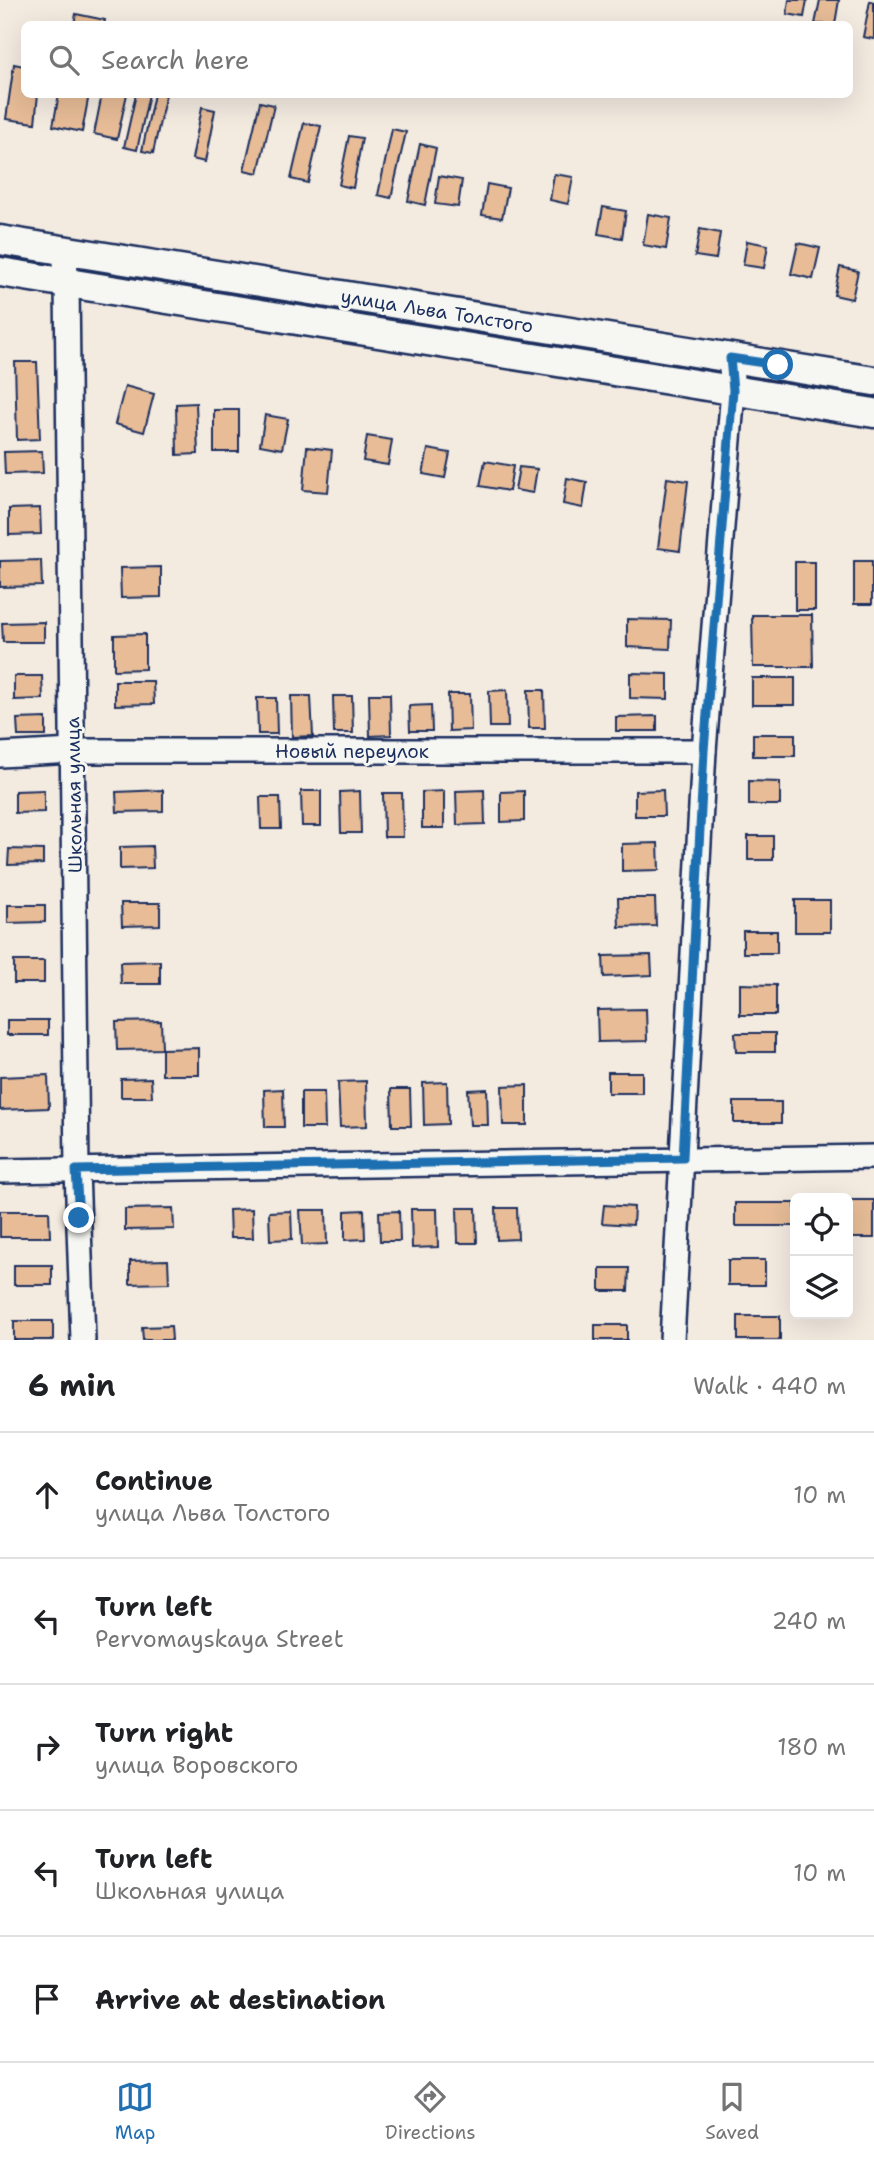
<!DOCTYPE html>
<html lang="en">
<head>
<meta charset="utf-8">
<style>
	body { margin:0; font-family:"Shantell Sans",sans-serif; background:#f6f6f6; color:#202124 }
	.controls { position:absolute; right:21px; bottom:21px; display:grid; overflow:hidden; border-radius:10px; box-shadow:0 7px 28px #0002 }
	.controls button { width:63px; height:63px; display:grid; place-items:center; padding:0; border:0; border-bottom:2px solid #e0e0e0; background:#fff; color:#202124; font:35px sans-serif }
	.stop { position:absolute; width:21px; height:21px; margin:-16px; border:5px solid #1f6fb2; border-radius:50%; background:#fff }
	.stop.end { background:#1f6fb2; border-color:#fff; box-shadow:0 2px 7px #0008 }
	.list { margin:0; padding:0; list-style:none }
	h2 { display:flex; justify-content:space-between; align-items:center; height:91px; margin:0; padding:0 28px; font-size:30px }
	h2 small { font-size:23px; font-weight:400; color:#757577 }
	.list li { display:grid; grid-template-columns:46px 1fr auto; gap:21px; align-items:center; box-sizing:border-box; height:126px; padding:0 28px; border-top:2px solid #e0e0e0 }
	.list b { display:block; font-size:26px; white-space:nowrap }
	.list p { margin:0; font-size:23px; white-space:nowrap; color:#757577 }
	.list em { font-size:23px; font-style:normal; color:#757577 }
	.icon { flex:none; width:38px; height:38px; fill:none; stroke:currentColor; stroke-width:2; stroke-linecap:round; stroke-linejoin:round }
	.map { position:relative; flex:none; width:874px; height:1340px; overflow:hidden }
	.search { position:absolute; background:#fff; box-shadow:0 7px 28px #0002; left:21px; right:21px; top:21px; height:77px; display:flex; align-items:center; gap:18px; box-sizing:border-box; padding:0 24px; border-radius:10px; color:#757577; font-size:26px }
	.sheet { height:721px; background:#fff }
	nav { display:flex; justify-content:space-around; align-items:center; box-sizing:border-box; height:98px; border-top:2px solid #e0e0e0; background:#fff; font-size:19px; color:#757577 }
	nav a { display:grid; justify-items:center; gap:4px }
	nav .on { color:#1f6fb2 }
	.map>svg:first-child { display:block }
	.building { fill:#e7bc97; stroke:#1b2f5e; stroke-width:2 }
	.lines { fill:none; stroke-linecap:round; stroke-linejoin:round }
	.minor-casing { stroke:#1b2f5e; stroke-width:28 }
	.major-casing { stroke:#1b2f5e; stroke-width:33 }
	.minor { stroke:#f6f6f2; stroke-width:23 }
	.major { stroke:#f6f6f2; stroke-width:28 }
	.route { stroke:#1f6fb2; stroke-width:9 }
	.labels { text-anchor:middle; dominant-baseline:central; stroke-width:6; stroke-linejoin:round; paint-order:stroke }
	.street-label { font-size:19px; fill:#1b2f5e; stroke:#f6f6f2 }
</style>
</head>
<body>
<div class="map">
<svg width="874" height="1340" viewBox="0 0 874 1340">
	<rect width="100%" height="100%" fill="#f3eae0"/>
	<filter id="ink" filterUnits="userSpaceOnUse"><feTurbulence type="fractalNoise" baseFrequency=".0143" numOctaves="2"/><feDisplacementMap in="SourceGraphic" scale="14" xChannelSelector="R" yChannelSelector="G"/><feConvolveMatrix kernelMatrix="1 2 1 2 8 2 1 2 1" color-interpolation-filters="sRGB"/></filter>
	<g filter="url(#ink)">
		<g class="building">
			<path d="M 789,0 L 807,0 L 804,17 L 787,14 Z"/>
			<path d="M 820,0 L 839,0 L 835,24 L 815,24 Z"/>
			<path d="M 870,1 L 874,2 L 874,39 L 863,37 Z"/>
			<path d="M 76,14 L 105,20 L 104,24 L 74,24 Z"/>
			<path d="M 14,64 L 24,66 L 24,94 L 38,94 L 35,123 L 6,119 Z"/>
			<path d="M 59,94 L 89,94 L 82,132 L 53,126 Z"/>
			<path d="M 102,94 L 127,94 L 117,139 L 94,134 Z"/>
			<path d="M 136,94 L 149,94 L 137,150 L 124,147 Z"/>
			<path d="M 154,94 L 166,94 L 153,153 L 142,151 Z"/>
			<path d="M 260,102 L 274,105 L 258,173 L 244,170 Z"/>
			<path d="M 202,107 L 215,110 L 205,162 L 192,159 Z"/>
			<path d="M 304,123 L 321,126 L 308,183 L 291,179 Z"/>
			<path d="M 392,129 L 406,132 L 391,198 L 378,195 Z"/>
			<path d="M 349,136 L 362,138 L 353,188 L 339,185 Z"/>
			<path d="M 420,144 L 436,148 L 425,205 L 408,201 Z"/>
			<path d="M 554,174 L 573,177 L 568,204 L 550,200 Z"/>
			<path d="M 439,176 L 462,180 L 458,207 L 435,204 Z"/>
			<path d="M 487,184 L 508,188 L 502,218 L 482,215 Z"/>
			<path d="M 603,207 L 626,211 L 622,238 L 598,234 Z"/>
			<path d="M 648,214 L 671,218 L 666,249 L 643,245 Z"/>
			<path d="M 700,229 L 720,233 L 716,259 L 695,256 Z"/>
			<path d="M 747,241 L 768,245 L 764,268 L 743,265 Z"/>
			<path d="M 798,243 L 820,248 L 813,279 L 791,274 Z"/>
			<path d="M 840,267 L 858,271 L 852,299 L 834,295 Z"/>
			<path d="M 15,362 L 37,362 L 40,439 L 17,440 Z"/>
			<path d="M 125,386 L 154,394 L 144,432 L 115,424 Z"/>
			<path d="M 196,403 L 198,454 L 177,455 L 176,404 Z"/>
			<rect x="214" y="410" width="25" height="42"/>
			<path d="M 265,415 L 288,419 L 282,449 L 260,445 Z"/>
			<path d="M 367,436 L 392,440 L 388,465 L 363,461 Z"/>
			<path d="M 307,447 L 332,450 L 328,492 L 303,490 Z"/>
			<path d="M 428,449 L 450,453 L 445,478 L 423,474 Z"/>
			<path d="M 42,451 L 43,473 L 5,474 L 4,452 Z"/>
			<path d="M 485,461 L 513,466 L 509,491 L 480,486 Z"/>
			<path d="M 519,467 L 537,469 L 533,493 L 515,490 Z"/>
			<path d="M 567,478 L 587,482 L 583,508 L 563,504 Z"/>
			<path d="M 667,478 L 688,481 L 680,551 L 658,548 Z"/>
			<path d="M 40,508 L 41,534 L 9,535 L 9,509 Z"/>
			<path d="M 41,560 L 42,586 L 0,587 L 0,561 Z"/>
			<rect x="854" y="561" width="18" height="43"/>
			<rect x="795" y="562" width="20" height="48"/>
			<path d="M 161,567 L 161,597 L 121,598 L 120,568 Z"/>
			<path d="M 752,615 L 812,615 L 813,667 L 753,667 Z"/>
			<path d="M 627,619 L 671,620 L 670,649 L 627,647 Z"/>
			<path d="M 44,622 L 44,642 L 3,642 L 2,623 Z"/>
			<path d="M 145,634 L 145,669 L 114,670 L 114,635 Z"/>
			<path d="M 630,673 L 668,674 L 668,699 L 630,698 Z"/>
			<path d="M 14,676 L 42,676 L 43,699 L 14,700 Z"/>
			<rect x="752" y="678" width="43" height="27"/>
			<path d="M 115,681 L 153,681 L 154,704 L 115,705 Z"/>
			<path d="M 507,690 L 508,727 L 490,727 L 489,691 Z"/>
			<path d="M 528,690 L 544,690 L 545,728 L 529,728 Z"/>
			<path d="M 369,694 L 390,694 L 391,735 L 370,736 Z"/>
			<path d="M 448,694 L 470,694 L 471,730 L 449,731 Z"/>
			<path d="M 291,696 L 311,696 L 313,736 L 292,737 Z"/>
			<path d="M 333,696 L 352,696 L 353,733 L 334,733 Z"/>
			<path d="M 257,698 L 276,698 L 277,734 L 258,734 Z"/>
			<path d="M 431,705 L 432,731 L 410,731 L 409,706 Z"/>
			<path d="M 657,716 L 657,731 L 616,731 L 616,717 Z"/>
			<path d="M 46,718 L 46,736 L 18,736 L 17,719 Z"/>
			<rect x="753" y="734" width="42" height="22"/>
			<path d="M 749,781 L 780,782 L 780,805 L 749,805 Z"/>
			<path d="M 44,790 L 44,812 L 15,813 L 15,791 Z"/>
			<path d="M 163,790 L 163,811 L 117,812 L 116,792 Z"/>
			<path d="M 484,790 L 485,824 L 457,825 L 456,791 Z"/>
			<path d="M 663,790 L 664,816 L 635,816 L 635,791 Z"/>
			<path d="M 301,791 L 321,791 L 321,826 L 302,826 Z"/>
			<path d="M 360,791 L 361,833 L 341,833 L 340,792 Z"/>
			<path d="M 444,791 L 444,828 L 422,828 L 422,792 Z"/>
			<path d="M 524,791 L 524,821 L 501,822 L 501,792 Z"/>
			<path d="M 383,793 L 402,793 L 403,837 L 384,837 Z"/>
			<path d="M 260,797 L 280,797 L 281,829 L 261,829 Z"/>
			<rect x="748" y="836" width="25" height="24"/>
			<path d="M 658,843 L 659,870 L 622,871 L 622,844 Z"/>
			<path d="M 152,846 L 153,868 L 120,869 L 120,847 Z"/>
			<path d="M 9,849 L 43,850 L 43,864 L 8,865 Z"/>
			<path d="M 618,898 L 655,898 L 656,926 L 619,927 Z"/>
			<rect x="795" y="900" width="35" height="32"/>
			<path d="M 121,903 L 160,903 L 160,925 L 122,926 Z"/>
			<path d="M 8,905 L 45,905 L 45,922 L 8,923 Z"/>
			<rect x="743" y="931" width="34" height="22"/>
			<path d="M 651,955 L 652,975 L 604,977 L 603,956 Z"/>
			<rect x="14" y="961" width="30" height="22"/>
			<path d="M 160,961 L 160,984 L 121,984 L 120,962 Z"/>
			<path d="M 740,984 L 776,985 L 776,1015 L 740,1015 Z"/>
			<path d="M 646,1009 L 647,1041 L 598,1042 L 597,1010 Z"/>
			<rect x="7" y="1020" width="41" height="15"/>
			<path d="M 161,1021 L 162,1049 L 117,1050 L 116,1022 Z"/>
			<path d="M 735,1033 L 775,1033 L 775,1052 L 736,1052 Z"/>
			<path d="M 199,1048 L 199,1075 L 162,1075 L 162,1049 Z"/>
			<rect x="608" y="1072" width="34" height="21"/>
			<path d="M 48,1075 L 49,1108 L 0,1110 L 0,1077 Z"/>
			<path d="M 151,1078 L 152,1097 L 121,1097 L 121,1079 Z"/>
			<path d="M 366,1081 L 367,1126 L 340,1127 L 338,1082 Z"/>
			<path d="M 447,1082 L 448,1124 L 424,1125 L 423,1083 Z"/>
			<path d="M 527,1085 L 527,1125 L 503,1125 L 502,1086 Z"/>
			<path d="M 283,1089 L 284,1127 L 265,1127 L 264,1090 Z"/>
			<path d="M 391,1089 L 410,1089 L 411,1126 L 392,1126 Z"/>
			<path d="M 487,1089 L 488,1125 L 470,1125 L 468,1090 Z"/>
			<path d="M 301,1092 L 324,1092 L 325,1128 L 301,1128 Z"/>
			<rect x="734" y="1102" width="47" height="21"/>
			<rect x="848" y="1200" width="26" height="38"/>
			<rect x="735" y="1203" width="60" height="23"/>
			<path d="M 604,1205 L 634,1207 L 633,1225 L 602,1223 Z"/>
			<path d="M 173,1208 L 174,1229 L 125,1230 L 125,1209 Z"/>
			<path d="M 457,1208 L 476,1208 L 477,1243 L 458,1243 Z"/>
			<path d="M 496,1208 L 517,1208 L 518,1239 L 497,1240 Z"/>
			<path d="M 252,1209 L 253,1238 L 230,1238 L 229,1210 Z"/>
			<path d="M 411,1209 L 437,1209 L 438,1247 L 412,1248 Z"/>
			<path d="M 300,1210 L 326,1210 L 327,1244 L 302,1245 Z"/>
			<path d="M 364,1210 L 365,1239 L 345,1240 L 345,1211 Z"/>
			<path d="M 0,1211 L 49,1211 L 50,1237 L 0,1237 Z"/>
			<path d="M 291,1211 L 292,1239 L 270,1240 L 269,1212 Z"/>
			<path d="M 399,1211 L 400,1241 L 380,1241 L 379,1212 Z"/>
			<path d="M 168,1260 L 169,1283 L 130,1284 L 130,1261 Z"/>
			<rect x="728" y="1260" width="37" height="25"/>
			<rect x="14" y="1265" width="38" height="20"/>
			<path d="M 600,1268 L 629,1268 L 628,1291 L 600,1291 Z"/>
			<rect x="738" y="1316" width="42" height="24"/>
			<rect x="14" y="1321" width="39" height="19"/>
			<rect x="595" y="1325" width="32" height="15"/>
			<path d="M 171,1326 L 172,1340 L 143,1340 L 142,1327 Z"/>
		</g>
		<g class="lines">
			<g class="minor-casing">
				<g id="minor">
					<path d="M 64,251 L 67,284 L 77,1170 L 83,1340"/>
					<path d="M 0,755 L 73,751 L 704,751"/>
					<path d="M 0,1171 L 874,1157"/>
					<path d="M 672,1340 L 704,751 L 733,390 L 730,357"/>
				</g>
			</g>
			<g class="major-casing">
				<g id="major">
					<path d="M 0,240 L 874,381"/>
					<path d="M 0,272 L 874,413"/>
				</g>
			</g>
			<use href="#minor" class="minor"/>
			<use href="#major" class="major"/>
		</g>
	</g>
	<g class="lines" filter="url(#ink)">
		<path class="route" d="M 79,1218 L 76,1170 L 683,1158 L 704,751 L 733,390 L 730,358 L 778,365"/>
	</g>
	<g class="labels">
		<g class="street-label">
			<text transform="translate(437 311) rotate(9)">улица Льва Толстого</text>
			<text x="352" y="751">Новый переулок</text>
			<text transform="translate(74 795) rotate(-91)">Школьная улица</text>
		</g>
	</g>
</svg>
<div class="controls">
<button><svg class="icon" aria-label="locate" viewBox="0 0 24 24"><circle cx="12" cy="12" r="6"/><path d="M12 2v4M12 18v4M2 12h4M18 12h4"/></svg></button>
<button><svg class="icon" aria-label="layers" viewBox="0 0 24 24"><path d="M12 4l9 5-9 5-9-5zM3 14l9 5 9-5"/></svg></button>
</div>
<div class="stop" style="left:778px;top:365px"></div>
<div class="stop end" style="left:79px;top:1218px"></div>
<div class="search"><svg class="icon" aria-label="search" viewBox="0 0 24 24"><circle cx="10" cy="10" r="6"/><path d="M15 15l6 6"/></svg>Search here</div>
</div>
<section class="sheet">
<h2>6 min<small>Walk · 440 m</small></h2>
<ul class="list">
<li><svg class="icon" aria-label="ahead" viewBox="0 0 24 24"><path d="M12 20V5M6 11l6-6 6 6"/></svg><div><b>Continue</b><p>улица Льва Толстого</p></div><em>10 m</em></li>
<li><svg class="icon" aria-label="left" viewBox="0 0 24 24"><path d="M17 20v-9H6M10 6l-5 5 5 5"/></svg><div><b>Turn left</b><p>Pervomayskaya Street</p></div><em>240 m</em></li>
<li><svg class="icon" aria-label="right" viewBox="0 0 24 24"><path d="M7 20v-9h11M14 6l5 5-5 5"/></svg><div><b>Turn right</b><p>улица Воровского</p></div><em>180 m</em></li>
<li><svg class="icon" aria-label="left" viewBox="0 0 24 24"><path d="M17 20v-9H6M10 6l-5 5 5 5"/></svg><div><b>Turn left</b><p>Школьная улица</p></div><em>10 m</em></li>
<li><svg class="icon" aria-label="arrive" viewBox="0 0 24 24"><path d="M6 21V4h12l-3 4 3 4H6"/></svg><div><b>Arrive at destination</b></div></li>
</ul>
</section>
<nav>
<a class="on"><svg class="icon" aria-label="map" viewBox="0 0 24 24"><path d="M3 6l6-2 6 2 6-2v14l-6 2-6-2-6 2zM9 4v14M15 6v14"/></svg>Map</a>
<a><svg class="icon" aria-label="directions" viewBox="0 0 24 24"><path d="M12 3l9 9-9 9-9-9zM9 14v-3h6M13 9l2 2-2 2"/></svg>Directions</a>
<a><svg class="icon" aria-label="saved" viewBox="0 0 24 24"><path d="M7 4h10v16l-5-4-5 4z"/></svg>Saved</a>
</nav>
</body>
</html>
